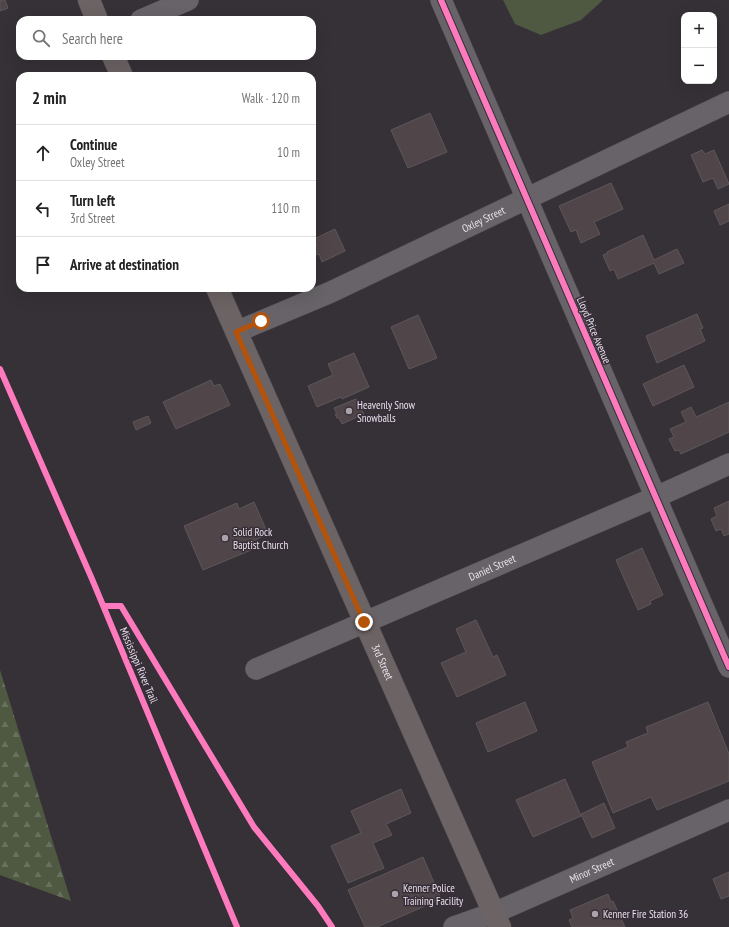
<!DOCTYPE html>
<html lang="en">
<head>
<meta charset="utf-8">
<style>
	body { margin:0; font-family:"PT Sans Narrow",sans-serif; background:#f6f6f6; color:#222 }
	.controls { position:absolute; right:12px; top:12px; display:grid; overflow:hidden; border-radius:8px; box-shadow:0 4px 16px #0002 }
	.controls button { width:36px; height:36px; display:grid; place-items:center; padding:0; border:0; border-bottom:1px solid #e0e0e0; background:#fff; color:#222; font:20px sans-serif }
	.stop { position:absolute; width:12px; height:12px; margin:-9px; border:3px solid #b45309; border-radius:50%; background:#fff }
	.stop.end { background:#b45309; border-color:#fff; box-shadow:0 1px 4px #0008 }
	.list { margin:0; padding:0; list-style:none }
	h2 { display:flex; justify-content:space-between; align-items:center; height:52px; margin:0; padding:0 16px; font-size:17px }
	h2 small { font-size:13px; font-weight:400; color:#767676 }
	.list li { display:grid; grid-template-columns:26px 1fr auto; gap:12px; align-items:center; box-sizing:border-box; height:56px; padding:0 16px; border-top:1px solid #e0e0e0 }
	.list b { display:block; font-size:15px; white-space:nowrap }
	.list p { margin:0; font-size:13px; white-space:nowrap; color:#767676 }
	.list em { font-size:13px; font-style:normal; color:#767676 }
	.icon { flex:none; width:22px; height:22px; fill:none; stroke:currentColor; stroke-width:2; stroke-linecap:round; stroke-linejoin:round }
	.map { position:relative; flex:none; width:729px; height:927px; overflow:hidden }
	.search { position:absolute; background:#fff; box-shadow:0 4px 16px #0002; left:16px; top:16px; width:300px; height:44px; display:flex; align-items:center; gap:10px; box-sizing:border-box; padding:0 14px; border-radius:12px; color:#767676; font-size:15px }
	.panel { position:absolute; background:#fff; box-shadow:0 4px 16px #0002; left:16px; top:72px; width:300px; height:220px; border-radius:12px }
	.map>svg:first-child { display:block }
	.green { fill:#4f5942 }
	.forest { fill:url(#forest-firs) }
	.building { fill:#504548; stroke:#5d575a }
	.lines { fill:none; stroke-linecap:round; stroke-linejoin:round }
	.street-casing { stroke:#524e53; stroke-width:22 }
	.secondary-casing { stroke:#524e53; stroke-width:23 }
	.street { stroke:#676368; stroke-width:21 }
	.secondary { stroke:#6b6364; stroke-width:22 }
	.cycleway-casing { stroke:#372e3a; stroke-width:8 }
	.cycleway { stroke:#fd7abc; stroke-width:6 }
	.route { stroke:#b45309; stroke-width:5 }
	.poi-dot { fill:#aaa3ab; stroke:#372e3a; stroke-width:1.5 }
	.labels { text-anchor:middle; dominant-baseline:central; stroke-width:3; stroke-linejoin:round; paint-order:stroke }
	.street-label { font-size:11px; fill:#e8e1e9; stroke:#372e3a }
	.poi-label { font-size:11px; fill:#e8e1e9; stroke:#372e3a; text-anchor:start }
</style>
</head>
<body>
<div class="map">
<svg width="729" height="927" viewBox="0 0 729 927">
	<defs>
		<pattern id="forest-firs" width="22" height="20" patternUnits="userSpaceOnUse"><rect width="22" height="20" fill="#4f5942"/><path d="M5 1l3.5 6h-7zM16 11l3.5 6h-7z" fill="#68715d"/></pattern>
	</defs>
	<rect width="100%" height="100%" fill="#363137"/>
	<path class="green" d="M 503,0 L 603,0 L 581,20 L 541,35 L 515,24 Z"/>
	<path class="forest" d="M 0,670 L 71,901 L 0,875 Z"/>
	<g class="building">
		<path d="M 0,0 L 5,0 L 8,8 L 0,11 Z"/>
		<path d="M 430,113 L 447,152 L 408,168 L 391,130 Z"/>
		<path d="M 702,150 L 705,154 L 714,150 L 729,184 L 718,189 L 713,178 L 703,182 L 691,155 Z"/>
		<path d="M 611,183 L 623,209 L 594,222 L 600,234 L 581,243 L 576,230 L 571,232 L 559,206 Z"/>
		<path d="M 729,204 L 729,221 L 720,225 L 714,211 Z"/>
		<path d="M 335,229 L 345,251 L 322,262 L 319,254 L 316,255 L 312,248 L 317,246 L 314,239 Z"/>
		<path d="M 643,235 L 654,260 L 677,249 L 684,263 L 659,274 L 654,263 L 618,279 L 614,269 L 610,271 L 603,255 L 608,253 L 607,252 Z"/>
		<path d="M 697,314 L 703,328 L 700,329 L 705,341 L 657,363 L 646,336 Z"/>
		<path d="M 418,315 L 437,358 L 409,369 L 391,327 Z"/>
		<path d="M 354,353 L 369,387 L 342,399 L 341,397 L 317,407 L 308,386 L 333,375 L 328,364 Z"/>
		<path d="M 684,365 L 694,387 L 653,406 L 643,384 Z"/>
		<path d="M 211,380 L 214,386 L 220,384 L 230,405 L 176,429 L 163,402 Z"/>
		<path d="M 356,399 L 364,414 L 342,424 L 339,418 L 337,418 L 335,414 L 337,414 L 334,408 Z"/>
		<path d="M 729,402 L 729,432 L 681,454 L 679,450 L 675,451 L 669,439 L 674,437 L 670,429 L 686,422 L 681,412 L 691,407 L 696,417 Z"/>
		<path d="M 148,416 L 151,423 L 136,430 L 133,422 Z"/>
		<path d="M 729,501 L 729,534 L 724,536 L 721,529 L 716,531 L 711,519 L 717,516 L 714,508 Z"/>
		<path d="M 254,502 L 268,534 L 253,541 L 256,548 L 203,570 L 184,526 L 237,503 L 239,509 Z"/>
		<path d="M 642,548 L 663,595 L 650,601 L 651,604 L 638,610 L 616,560 Z"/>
		<path d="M 476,620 L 493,657 L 497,655 L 506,675 L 457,697 L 441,663 L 466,652 L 456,629 Z"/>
		<path d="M 525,702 L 537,731 L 488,752 L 476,723 Z"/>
		<path d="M 708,702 L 729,754 L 729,781 L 657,810 L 651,797 L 613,813 L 592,762 L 628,747 L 626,742 L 648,733 L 646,727 Z"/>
		<path d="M 565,779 L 581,816 L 533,837 L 516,800 Z"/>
		<path d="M 401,789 L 411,813 L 386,824 L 392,835 L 373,843 L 384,868 L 348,883 L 331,846 L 361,833 L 351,811 Z"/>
		<path d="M 604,803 L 615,828 L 592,838 L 581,814 Z"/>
		<path d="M 423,857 L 441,899 L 377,927 L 365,927 L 348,890 Z"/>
		<path d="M 729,872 L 729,896 L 721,899 L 713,879 Z"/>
		<path d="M 608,894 L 611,902 L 613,901 L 625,927 L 572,927 L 569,920 L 573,918 L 570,910 Z"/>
	</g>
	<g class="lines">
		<g class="street-casing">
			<g id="street">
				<path d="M 441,0 L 729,667"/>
				<path d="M 141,20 L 188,0"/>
				<path id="s1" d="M 236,332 L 331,292 L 729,102"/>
				<path id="s2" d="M 256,669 L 656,497 L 729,464"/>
				<path id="s3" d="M 454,927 L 494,913 L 729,810"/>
			</g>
		</g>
		<g class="secondary-casing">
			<g id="secondary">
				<path d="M 89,0 L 97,20"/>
				<path d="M 113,56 L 122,76"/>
				<path id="s4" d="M 217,288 L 500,927"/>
			</g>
		</g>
		<use href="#street" class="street"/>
		<use href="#secondary" class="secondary"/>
		<g class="cycleway-casing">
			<g id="cycleway">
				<path d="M 441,0 L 729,667"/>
				<path d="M 0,369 L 92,579 L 237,927"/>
				<path d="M 104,606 L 121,606 L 254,827 L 318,906 L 332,927"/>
			</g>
		</g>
		<use href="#cycleway" class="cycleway"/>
	</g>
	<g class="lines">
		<path class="route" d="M 261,321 L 236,332 L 364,622"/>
	</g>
	<g class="poi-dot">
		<circle cx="349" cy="411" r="4"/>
		<circle cx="225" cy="538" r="4"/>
		<circle cx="395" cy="894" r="4"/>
		<circle cx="595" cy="914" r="4"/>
	</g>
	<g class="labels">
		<g class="street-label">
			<text stroke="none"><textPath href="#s1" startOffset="272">Oxley Street</textPath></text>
			<text transform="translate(594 330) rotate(67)">Lloyd Price Avenue</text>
			<text stroke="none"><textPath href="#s2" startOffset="257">Daniel Street</textPath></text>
			<text stroke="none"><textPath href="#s4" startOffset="409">3rd Street</textPath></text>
			<text transform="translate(139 665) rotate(67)">Mississippi River Trail</text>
			<text stroke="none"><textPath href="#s3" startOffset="149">Minor Street</textPath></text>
		</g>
		<g class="poi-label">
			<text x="357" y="405">Heavenly Snow<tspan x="357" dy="13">Snowballs</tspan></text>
			<text x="233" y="532">Solid Rock<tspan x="233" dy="13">Baptist Church</tspan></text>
			<text x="403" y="888">Kenner Police<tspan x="403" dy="13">Training Facility</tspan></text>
			<text x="603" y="914">Kenner Fire Station 36</text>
		</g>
	</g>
</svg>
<div class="controls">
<button>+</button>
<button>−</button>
</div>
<div class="stop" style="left:261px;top:321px"></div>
<div class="stop end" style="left:364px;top:622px"></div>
<div class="search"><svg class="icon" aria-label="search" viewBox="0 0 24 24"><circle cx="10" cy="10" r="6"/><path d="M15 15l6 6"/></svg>Search here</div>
<section class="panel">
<h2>2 min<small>Walk · 120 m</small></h2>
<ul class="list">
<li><svg class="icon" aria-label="ahead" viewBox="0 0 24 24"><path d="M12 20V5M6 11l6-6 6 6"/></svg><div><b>Continue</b><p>Oxley Street</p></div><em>10 m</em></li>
<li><svg class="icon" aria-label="left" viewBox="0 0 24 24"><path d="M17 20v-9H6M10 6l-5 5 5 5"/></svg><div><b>Turn left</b><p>3rd Street</p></div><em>110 m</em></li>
<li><svg class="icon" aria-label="arrive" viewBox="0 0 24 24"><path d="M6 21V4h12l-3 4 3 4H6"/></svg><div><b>Arrive at destination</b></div></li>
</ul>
</section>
</div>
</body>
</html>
